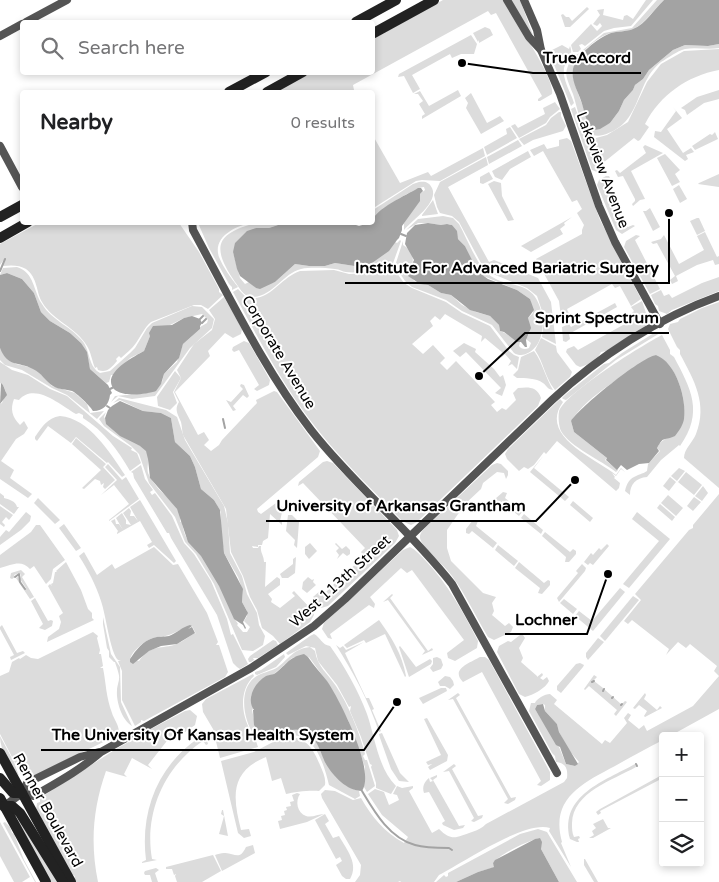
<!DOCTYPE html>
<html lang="en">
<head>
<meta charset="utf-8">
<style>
	body { margin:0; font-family:"Varela Round",sans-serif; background:#f2f2f2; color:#202124 }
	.controls { position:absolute; right:15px; bottom:15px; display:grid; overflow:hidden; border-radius:5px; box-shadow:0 2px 8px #0003 }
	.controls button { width:45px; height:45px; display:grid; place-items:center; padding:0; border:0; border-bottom:1px solid #e0e0e0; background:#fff; color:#202124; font:25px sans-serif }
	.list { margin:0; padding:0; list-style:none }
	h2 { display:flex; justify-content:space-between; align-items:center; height:65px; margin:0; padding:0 20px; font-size:21px }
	h2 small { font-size:16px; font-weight:400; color:#757577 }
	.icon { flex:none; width:28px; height:28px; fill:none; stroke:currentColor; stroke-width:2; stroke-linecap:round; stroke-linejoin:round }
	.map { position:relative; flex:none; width:719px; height:882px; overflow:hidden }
	.search { position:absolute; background:#fff; box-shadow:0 2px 8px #0003; left:20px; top:20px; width:355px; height:55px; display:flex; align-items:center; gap:12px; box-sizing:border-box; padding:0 18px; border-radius:5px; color:#757577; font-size:19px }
	.panel { position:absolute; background:#fff; box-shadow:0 2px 8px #0003; left:20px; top:90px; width:355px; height:135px; border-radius:5px }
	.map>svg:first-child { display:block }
	.green { fill:#dcdcdc; fill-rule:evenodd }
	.water { fill:#a3a3a3 }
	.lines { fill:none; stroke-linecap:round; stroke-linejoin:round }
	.stream { stroke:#a3a3a3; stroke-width:2 }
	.street { stroke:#555; stroke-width:8 }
	.secondary { stroke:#222; stroke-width:10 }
	.labels { text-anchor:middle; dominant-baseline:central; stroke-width:4; stroke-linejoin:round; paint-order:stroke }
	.street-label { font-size:15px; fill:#000; stroke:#fff }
	.leader { fill:none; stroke:#000; stroke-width:2 }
	.callout-dot { fill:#000; stroke:#fff; stroke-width:2 }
	.callout-label { font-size:16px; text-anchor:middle; font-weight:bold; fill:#000; stroke:#fff; stroke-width:4; stroke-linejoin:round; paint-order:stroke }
</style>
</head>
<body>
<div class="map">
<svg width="719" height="882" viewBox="0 0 719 882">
	<rect width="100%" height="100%" fill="#fff"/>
	<g class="green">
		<path d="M 443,0 L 503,0 C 513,17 556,80 552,94 L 540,101 L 538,101 L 538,99 L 542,96 L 496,13 L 491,15 L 488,11 L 353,85 L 354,90 L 351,92 L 275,92 L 311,73 L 372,72 L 373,39 Z"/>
		<path d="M 511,0 L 520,0 L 533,35 L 532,34 Z"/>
		<path d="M 646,0 L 653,0 L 631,26 L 614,28 L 604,31 L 585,46 L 582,44 L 579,45 L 581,49 L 578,52 L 573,52 L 571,45 L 591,24 L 597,31 L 602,26 L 600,23 L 597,26 L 593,24 L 600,15 L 597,10 L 604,9 L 603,15 L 623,20 L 624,16 L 627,15 L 633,19 Z"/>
		<path d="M 657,0 L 664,0 C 654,9 645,24 633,29 C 626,32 618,31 611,33 C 598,36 575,56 573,69 C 572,78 577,90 580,99 C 585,109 585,121 594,130 L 610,123 L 619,111 L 624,100 L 633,90 L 635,85 L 643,79 L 649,70 L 673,50 L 685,45 L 708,46 L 719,44 L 719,48 C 708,50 696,47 685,49 C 677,51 668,58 661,62 C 634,83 643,124 603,135 C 582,141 578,109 573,94 C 566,75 562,74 574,55 L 578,54 L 604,33 L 632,28 Z"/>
		<path d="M 587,7 L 589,9 L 570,27 L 565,27 L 561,15 L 563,14 L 566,17 L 569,17 L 572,21 Z"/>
		<path d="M 485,27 L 490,29 L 493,35 L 479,43 L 479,40 L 478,42 L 473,33 Z"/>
		<path d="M 471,35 L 477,44 L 474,54 L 461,54 L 452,58 L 450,54 L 412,75 L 420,89 L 413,93 L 404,76 L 398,77 L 399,74 Z"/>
		<path d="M 562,45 L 569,49 L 570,46 C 574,56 567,59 564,68 C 562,79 571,93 574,103 L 571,106 L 550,55 L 552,50 Z"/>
		<path d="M 719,49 L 719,70 C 687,76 660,95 645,124 L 649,127 L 640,140 L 638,141 L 634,138 L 603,163 L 602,162 L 604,169 L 597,172 L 592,170 L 571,109 L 575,107 L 581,124 L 587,134 L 596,138 L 607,135 L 628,122 L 647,82 L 661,64 L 684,51 Z"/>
		<path d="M 458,90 L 461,96 L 422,119 L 422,116 L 425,114 L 419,104 L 423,101 L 418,94 L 414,94 L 420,91 L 429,106 Z"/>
		<path d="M 719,90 L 719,99 L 704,103 L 687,115 L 685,110 L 681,108 L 697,97 Z"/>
		<path d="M 471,93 L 487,123 L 500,116 L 504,121 L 481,134 L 466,108 L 468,103 L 465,98 Z"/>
		<path d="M 555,102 L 560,109 L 550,117 L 546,123 L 519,138 L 511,126 L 515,124 L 518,128 L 545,114 L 543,108 Z"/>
		<path d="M 673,107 L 682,118 L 667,129 L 683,153 L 691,148 L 694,152 L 686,155 L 688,159 L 685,161 L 654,137 L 655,131 L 661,132 L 676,111 Z"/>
		<path d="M 559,112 L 561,112 L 561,116 L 566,126 L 563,131 L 533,140 L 524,145 L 519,139 L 546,125 L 551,118 Z"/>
		<path d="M 510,127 L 517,138 L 487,155 L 484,147 L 507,134 L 506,129 Z"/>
		<path d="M 715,132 L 718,139 L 695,150 L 692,146 L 710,134 L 712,135 Z"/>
		<path d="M 372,134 L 400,183 L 428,172 L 431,176 L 483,148 L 485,156 L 440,181 L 422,180 L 416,181 L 375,207 L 372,206 Z"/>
		<path d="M 567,138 L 571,141 L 600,220 L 641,299 L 631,306 L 620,286 L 615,288 L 612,284 L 567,309 L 569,314 L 561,317 L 559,301 L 536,259 L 582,234 L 582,230 L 584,225 L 577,213 L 582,209 L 577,200 L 572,202 L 543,151 L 534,156 L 530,150 L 544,144 L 547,149 L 559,146 L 559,140 Z"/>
		<path d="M 518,140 L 522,146 L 489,164 L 487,157 Z"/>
		<path d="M 645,145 L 663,153 L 631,171 L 645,199 L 640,200 L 633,206 L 632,204 L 635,201 L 635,199 L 623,176 L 618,177 L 615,171 L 617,170 L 620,173 L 646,153 L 643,147 Z"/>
		<path d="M 528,151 L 531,157 L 510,169 L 502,180 L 495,177 L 492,171 Z"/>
		<path d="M 665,154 L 680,170 L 675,174 L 680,182 L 672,186 L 657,158 Z"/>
		<path d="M 486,157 L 488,165 L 448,187 L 489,262 L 494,260 L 538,278 L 551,302 L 556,344 L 542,337 L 544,317 L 537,296 L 527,288 L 488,272 L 482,265 L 459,222 L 452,216 L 440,213 L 437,207 L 434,195 L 440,182 Z"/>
		<path d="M 489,172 L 493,179 L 483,184 L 480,183 L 480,177 Z"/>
		<path d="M 719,174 L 719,187 L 698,184 L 699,183 Z"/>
		<path d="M 606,176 L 609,176 L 610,178 L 605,181 L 628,227 L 633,225 L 635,226 L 622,234 L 616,230 L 597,185 L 599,180 Z"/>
		<path d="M 494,181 L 501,183 L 502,196 L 514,220 L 508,221 L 488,184 Z"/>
		<path d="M 419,182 C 425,181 429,182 432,188 C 439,203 412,220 404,230 L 404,223 L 419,198 L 420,194 L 425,190 L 424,187 C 416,187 378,210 373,219 L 373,210 L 413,184 Z"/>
		<path d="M 679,185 L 687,199 L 680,203 L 673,189 Z"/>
		<path d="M 433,200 L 438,214 L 422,216 L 422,215 Z"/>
		<path d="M 650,208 L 660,227 L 653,231 L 643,211 L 646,211 Z"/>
		<path d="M 443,216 L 453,218 L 459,224 C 465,235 477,263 485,271 C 506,293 534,274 542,315 C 544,325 542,337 537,345 C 531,353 522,358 514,353 L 492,325 L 462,311 L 446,300 L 412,287 L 405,281 L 395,266 L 403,241 L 403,245 C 413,250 416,261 409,270 L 414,281 L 428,285 L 441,293 L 451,295 L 462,305 L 476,312 L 490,316 L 499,325 L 500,331 C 507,333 512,339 520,342 L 519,346 C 521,349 525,350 529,348 L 531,343 L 526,339 L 530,332 L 528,318 L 533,313 L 530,299 L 517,290 L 481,275 L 476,269 L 465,246 L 458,239 L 452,225 L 449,224 L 441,225 L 428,223 L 418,223 L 406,230 L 418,219 Z"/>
		<path d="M 572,217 L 564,223 L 565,225 L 560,229 L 563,234 L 531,252 L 521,246 Z"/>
		<path d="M 697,218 L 699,218 L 705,231 L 697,235 L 690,221 Z"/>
		<path d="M 39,223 L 179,223 L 199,252 L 219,289 L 219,292 L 223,295 L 208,309 L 201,305 L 194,305 L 151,322 C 144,328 141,336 136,343 C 132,349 126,353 121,358 L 119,356 L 116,359 L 117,361 C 111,368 107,373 98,370 L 97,367 L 95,368 C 92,361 91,352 87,346 C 76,327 53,321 42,302 C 36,292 38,278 26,269 C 20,265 11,265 3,266 L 5,258 L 0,265 L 0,244 Z"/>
		<path d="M 198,223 L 250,223 C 236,226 212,237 219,257 C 223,267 231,278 238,287 L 232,290 L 232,287 L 229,284 L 209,248 Z"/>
		<path d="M 256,223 L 284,223 L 269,228 L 256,228 L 233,252 L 240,278 L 245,284 L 249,282 L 256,288 L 275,282 L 295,264 L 309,266 L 325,266 L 335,263 L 361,267 L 395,242 L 397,243 L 400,240 L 401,241 L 392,266 C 377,268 361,274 346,272 C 342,272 340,269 335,269 C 325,268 311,267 301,269 C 283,273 272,298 251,297 C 244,297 239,287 235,282 C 212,248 214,234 256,223 Z"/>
		<path d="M 705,232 L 717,257 L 719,256 L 719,264 L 715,265 L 713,260 L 697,265 L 676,276 L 678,281 L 672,284 L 670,280 L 675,276 L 657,243 L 653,244 L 651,242 L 661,239 L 664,235 L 679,264 L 704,250 L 697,236 Z"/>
		<path d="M 636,235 L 640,236 L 635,240 L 660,289 L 650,294 L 624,247 L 626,241 Z"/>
		<path d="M 17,267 C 35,273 33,291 42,304 C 52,321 73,327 84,343 C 90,353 89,367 100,373 L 110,371 L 130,353 L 135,348 L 147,328 L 152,323 L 192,306 L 202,307 L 214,319 L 212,328 L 190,348 L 155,396 L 132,399 L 118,396 L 111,402 L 115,396 L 148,393 L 162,382 L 164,374 L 177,362 L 183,344 L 200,329 L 200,327 L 207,323 L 208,320 L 202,314 L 184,318 L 166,327 L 154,326 L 144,351 L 130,358 L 114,375 L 111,375 L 109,382 L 106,383 L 90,369 L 87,356 L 81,343 L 70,333 L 50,321 L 41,312 L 34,293 L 22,279 L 7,273 L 0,275 L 3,268 Z"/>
		<path d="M 385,268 L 394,269 L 404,283 L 412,288 L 446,302 L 462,313 L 490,326 L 509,351 L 514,355 L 519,357 L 517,369 L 512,364 L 508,366 L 511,361 L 505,354 L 501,358 L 503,353 L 485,338 L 481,342 L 482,336 L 445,314 L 440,320 L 435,316 L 430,321 L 433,326 L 412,344 L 423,354 L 433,345 L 445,358 L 440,363 L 447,370 L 456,361 L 495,402 L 491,405 L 497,412 L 502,408 L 506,410 L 516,400 L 513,393 L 518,388 C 528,387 537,386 541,398 L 538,406 L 417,522 L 411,525 L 402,521 C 371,488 337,456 310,420 C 280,380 257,336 233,292 L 238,289 L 247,298 C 270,302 281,277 300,271 L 334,270 L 349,274 L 366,273 L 382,269 L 383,270 Z"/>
		<path d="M 719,277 L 719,291 L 672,310 L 667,314 L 659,311 L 658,306 L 655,304 L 651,295 L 661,290 L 664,296 L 669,294 L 672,298 L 702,283 Z"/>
		<path d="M 224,297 L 242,329 L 241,334 L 233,338 L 225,333 L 208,351 L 210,356 L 175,392 L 198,435 L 204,432 L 209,440 L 204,445 L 211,451 L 219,445 L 222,440 L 257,403 L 256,400 L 274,391 L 277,392 L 320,451 L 318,457 L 257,509 L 258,512 L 261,514 L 276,503 L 280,504 L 283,508 L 280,521 L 282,522 L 282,525 L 270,514 L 268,538 L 263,541 L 262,545 L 258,545 L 258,547 L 252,546 L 253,548 L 258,548 L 259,546 L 261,546 C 260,553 264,555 264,562 L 266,562 L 265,587 L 277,577 L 280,579 L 280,585 L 268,594 L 272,599 L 271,602 L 280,608 L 295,596 L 292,593 L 294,591 L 312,610 L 314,615 L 310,622 L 280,644 L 273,636 L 262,628 L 257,610 L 250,597 L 243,576 L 231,552 L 226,509 L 183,435 C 182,430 182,426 181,422 C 178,414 174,410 179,402 L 174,392 L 181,378 L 177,370 L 194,344 L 212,330 L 215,319 L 209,310 Z"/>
		<path d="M 642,301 L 646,313 L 650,316 L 650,320 L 647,325 L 606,351 L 601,352 C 599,358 587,366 580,367 L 576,365 L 566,352 L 567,349 L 574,346 L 578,350 L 632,320 L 630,315 L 634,311 L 631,307 Z"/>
		<path d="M 719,302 L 719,488 L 684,458 C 684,449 693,442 696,434 C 708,404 694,380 680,354 L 680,350 L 677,347 L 668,329 L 670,324 L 678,322 L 680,319 L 702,308 Z"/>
		<path d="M 615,303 L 617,307 L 569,334 L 570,339 L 566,342 L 563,341 L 562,327 L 569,324 L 571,327 Z"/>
		<path d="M 654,333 L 660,333 L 616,360 L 566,400 L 563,399 L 562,398 L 566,394 L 604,364 L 609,363 L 622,353 Z"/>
		<path d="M 662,335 L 670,350 L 670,354 L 674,357 C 691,389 704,412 680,446 L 679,445 L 661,460 L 647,477 C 636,478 630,484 630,495 L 625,491 C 629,474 638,477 647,471 L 648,464 L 660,451 L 657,448 C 662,437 674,437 680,428 C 692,410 677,362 656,355 C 629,372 588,395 571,421 L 574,432 L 607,458 L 605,460 L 618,470 L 616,472 C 601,460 570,447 561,431 C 559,427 558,417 559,412 C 562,395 644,344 662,335 Z"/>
		<path d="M 541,338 L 556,346 L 557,352 L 572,372 L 570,377 L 555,390 C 545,378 544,363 535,350 Z"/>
		<path d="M 244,341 L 249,343 L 270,380 L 269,385 L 257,391 L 254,389 L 259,385 L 239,350 L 234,352 L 232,350 L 233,347 Z"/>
		<path d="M 464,343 L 476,349 L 475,352 L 494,369 L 500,377 L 503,375 L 506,385 L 502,396 L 495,393 L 501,388 L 466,352 L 460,357 L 453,351 Z"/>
		<path d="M 0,348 L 5,357 L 16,364 L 33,368 L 39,372 L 52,386 L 75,393 L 87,404 L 90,413 L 104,411 L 97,419 L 67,395 L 52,388 L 22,370 L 5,365 L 0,360 Z"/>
		<path d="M 534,351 C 543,363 545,377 553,390 C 547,389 547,386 543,383 C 536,378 525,378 517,378 L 513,375 L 518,370 L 521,357 Z"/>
		<path d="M 0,362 L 12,370 L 28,375 L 50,389 L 67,396 L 113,436 L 132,448 L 131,450 L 137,453 L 141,463 L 130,471 C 118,450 104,431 83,418 L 83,415 L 79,413 L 76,414 C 60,405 35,382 19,400 L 14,399 C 10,409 12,417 20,425 L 24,421 L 28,428 L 24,434 L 16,439 L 1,461 L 14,470 L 10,478 L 32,494 L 28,498 L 0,479 L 0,404 L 2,403 L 6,392 L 3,385 L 0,383 Z"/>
		<path d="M 175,371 L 181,378 L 173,392 L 177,403 L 170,410 L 158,406 L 157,397 Z"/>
		<path d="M 241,384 L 244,385 L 249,396 L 247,398 L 243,395 L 233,406 L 236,410 L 233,411 L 226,400 L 231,402 L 243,389 L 240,386 Z"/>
		<path d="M 119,398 L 166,410 L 177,417 L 185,440 L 224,506 L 228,523 L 230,553 L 242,576 L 247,594 L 257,613 L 259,625 L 265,636 L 263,645 L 253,651 L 242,650 L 214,584 L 196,554 L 185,542 L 175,517 L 149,483 L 139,454 L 131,446 L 104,426 L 99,419 L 106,412 L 104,417 C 110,429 120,436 132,442 C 137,445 143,446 146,450 C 151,458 146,466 148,473 C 150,478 154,483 157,487 C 164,496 183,508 180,522 L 182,521 C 184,540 190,542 201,555 C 208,563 214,575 219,585 C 226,598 230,612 238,624 L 237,625 L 243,632 L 247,632 L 250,627 L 244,621 L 247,616 L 247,611 L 242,602 L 243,591 L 238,577 L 224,553 L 221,532 L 221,512 L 214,500 L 201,489 L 195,467 L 190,456 L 175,442 L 171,418 L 161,413 L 143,411 L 120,400 L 113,403 Z"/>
		<path d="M 560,399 L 563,402 C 538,436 595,458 616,475 L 621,468 L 625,472 L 621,469 L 616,476 L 612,473 L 615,477 L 614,478 L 620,483 L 619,488 L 616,491 L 557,441 L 546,454 L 544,452 L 534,465 L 528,469 L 524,467 L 519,471 L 507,459 L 505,454 L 508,449 Z"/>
		<path d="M 60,416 C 89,418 111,454 125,475 L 122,477 L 108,462 L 107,463 L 76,437 L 71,443 L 48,426 L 37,441 L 35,439 L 35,437 C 42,427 47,418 60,416 Z"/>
		<path d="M 76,438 L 106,464 L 103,467 L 115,480 L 105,489 L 103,487 L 104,483 L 101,485 L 100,481 L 95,479 L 84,489 L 82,488 L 101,470 L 72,444 Z"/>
		<path d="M 544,455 L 534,468 L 569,497 L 565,501 L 530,472 Z"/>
		<path d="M 327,461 L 333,463 L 397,530 L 399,536 L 395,543 L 328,606 L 321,608 L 313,601 L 313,597 L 321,590 L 325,593 L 335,583 L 333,578 L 338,581 L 364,556 L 361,552 L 365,548 L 303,483 L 298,486 L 299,482 L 323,462 Z"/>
		<path d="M 497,463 L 501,464 L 508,471 L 508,475 L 506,479 L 504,473 L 497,472 L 483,483 L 481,489 L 465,504 L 447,530 L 447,548 L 451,561 L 483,593 L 496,597 L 492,603 L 494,611 L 492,615 L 505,626 L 509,623 L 513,627 L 511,632 L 494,640 L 488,637 C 476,617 466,595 452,576 C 445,566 426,550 421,541 C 418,535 422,531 426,527 L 492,465 Z"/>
		<path d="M 108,464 L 122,480 L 126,477 L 139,499 L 109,521 L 109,520 L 129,504 L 114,485 L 101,495 L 117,480 L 105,467 Z"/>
		<path d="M 141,465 L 145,479 L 153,490 L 150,492 L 152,495 L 155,493 L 172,516 L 184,543 L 194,554 L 211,581 L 227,619 L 231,635 L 233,634 L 248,664 L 240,669 L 237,667 L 233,663 L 217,615 L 171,538 L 169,533 L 167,533 L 134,478 L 133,473 L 131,472 Z"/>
		<path d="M 679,468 L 685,471 L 677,481 L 671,476 Z"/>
		<path d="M 686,472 L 702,485 L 694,495 L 678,482 Z"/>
		<path d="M 670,477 L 676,482 L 669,491 L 663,486 Z"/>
		<path d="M 703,486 L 708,493 L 702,501 L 695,496 Z"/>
		<path d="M 503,492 L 507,493 L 505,498 L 522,512 L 519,516 L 504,504 L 503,501 L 499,506 L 495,503 L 495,499 Z"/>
		<path d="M 0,493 L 4,496 L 4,498 C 8,499 16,501 17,507 L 19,507 L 14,514 L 0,504 Z"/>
		<path d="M 719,494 L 719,709 L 670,736 L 663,736 L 663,740 C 647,748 631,757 615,766 C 581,784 550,799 562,842 L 561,843 L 571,867 L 549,831 L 550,828 C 525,820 464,862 439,875 L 434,882 L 401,882 L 400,881 L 398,882 L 355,882 L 360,875 L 361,865 L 322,798 L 321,794 L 325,790 L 335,791 L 353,800 L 361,798 C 372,817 384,832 404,843 L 408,837 L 382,815 L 368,794 L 375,789 L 384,792 L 389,805 L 399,800 L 397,795 L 393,794 L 397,786 L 402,788 L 413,786 L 413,788 L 409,791 L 432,833 L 439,829 C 452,842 457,837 472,832 C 478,830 482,828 486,824 L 564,782 L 567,778 C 568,769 566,763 556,762 L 555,756 L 552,753 L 529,711 L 531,703 L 535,703 C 536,699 545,694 550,694 L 557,700 L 554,704 L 602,744 L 605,740 L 610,743 L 627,723 L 624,718 L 628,713 L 631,715 L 628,720 L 639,729 L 644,725 L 647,731 L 693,706 L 719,676 L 714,671 L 717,666 L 690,644 L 686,648 L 678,642 L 666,655 L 669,649 L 632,620 L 628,624 L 624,621 L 641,600 L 635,594 L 689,530 L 693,528 L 693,525 ZM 543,704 L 545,705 L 545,711 L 557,724 L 559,732 L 568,749 L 579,762 L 575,766 L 566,764 L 559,747 L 535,709 L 537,705 Z"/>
		<path d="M 668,495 L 683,508 L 676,516 L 661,503 Z"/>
		<path d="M 694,497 L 701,502 L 693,511 L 687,506 Z"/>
		<path d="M 38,498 L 60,520 L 55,524 L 34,503 Z"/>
		<path d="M 140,500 L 176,561 L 174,563 L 154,545 L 149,548 L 147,545 L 152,542 L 140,521 L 117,534 L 117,533 L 118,531 L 111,521 L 115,519 L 116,524 L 119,524 L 123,530 L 116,518 L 122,513 L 126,520 L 126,524 L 131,525 L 123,513 L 129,508 L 131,511 L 130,516 L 134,516 L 138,521 L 130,507 Z"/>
		<path d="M 573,501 L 593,518 L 590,522 L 570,505 Z"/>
		<path d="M 660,504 L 675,517 L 672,521 L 657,508 Z"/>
		<path d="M 0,506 L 13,515 L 9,520 L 6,517 L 2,522 L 5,525 L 4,527 L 0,524 Z"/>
		<path d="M 26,512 L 31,516 L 30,521 L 21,530 L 0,545 L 0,537 L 6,530 L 9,532 Z"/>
		<path d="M 637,512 L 670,539 L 629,588 L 623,584 L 659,541 L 632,519 Z"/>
		<path d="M 524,514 L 543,530 L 541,534 L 521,518 Z"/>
		<path d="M 288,515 L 292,515 L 299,522 L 297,548 L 294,545 L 295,540 L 286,531 Z"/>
		<path d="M 473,520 L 478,521 L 476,526 L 497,543 L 493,548 L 472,531 L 469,534 L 466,533 L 466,529 Z"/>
		<path d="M 64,524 L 81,548 L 76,551 L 59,528 Z"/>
		<path d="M 36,525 L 40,525 L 65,560 L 53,569 L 51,579 L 46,584 L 34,566 L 30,569 C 21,559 12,565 0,568 L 0,555 L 31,532 Z"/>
		<path d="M 545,532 L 570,552 L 573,549 L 576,551 L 576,554 L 569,562 L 565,562 L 566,557 L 542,536 Z"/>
		<path d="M 310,543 L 317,551 L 309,559 L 305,554 L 305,547 Z"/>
		<path d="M 336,543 L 342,549 L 346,546 L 350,550 L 350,554 L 347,556 L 343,553 L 337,559 L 339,555 L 336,551 L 339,548 L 335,544 Z"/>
		<path d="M 607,544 L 609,546 L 593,565 L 590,563 L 588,565 L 584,562 L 591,553 L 593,555 L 599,548 L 601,550 Z"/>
		<path d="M 498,545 L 518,561 L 514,566 L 495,550 Z"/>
		<path d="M 154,547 L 173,565 L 178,564 L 207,613 L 218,642 L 216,645 L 219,645 L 228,672 L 225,677 L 144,721 L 141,720 L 141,722 L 135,726 L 122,700 L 122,671 L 118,661 L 121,660 L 118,660 C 110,652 106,615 101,601 C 96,585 88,570 79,556 L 84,552 L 97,575 L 112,564 L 115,569 ZM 192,626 L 196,634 L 195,633 C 188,637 181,643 174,645 C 159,649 150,645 139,661 L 130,659 C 132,651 144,641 153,638 C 159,636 164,637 169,635 C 178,632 182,628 192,626 Z"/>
		<path d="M 410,547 C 416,550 420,555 425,560 C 448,584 463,612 478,641 L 477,648 L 455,661 L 448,658 L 447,653 L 464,640 L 412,570 L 407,573 L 401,568 L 370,597 L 375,604 L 374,608 L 369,605 L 330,634 L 332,639 L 328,638 L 322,629 L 324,623 L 403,550 Z"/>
		<path d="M 296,557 L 295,573 L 288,578 L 282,578 L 280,574 L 293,564 L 293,559 Z"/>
		<path d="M 66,562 L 81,590 L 88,609 L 92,613 L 92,618 L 94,620 L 47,642 L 48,637 L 59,629 L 61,622 L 59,616 L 63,613 L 48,586 L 50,584 L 52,586 L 51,584 L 53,583 L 55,572 L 57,572 L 56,571 Z"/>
		<path d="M 519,562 L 544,583 L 548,580 L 550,581 L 550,585 L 542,594 L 538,593 L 540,588 L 515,568 Z"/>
		<path d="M 582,564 L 586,568 L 585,571 L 559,602 L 557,598 L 578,573 L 576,571 Z"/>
		<path d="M 21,570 L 25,574 L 22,577 L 34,597 L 30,599 L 16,578 L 18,577 L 24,589 L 26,588 L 20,579 L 21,575 L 19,573 L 14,575 L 15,577 L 12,579 L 10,578 L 11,573 Z"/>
		<path d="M 308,577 L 312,580 L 314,579 L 313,582 L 316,585 L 307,593 L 302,589 L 303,582 Z"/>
		<path d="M 620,588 L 625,592 L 593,631 L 575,616 L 579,611 L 592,621 Z"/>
		<path d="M 392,594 L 393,595 L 390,598 L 428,651 L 432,648 L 433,650 L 422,655 L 425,651 L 388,600 L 383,602 Z"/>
		<path d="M 633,596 L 639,600 L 605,641 L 600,636 Z"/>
		<path d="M 35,598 L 48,621 L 51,620 L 53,621 L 52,626 L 45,630 L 39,628 L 43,624 L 31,601 Z"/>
		<path d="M 564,599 L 577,609 L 573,614 L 560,603 Z"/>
		<path d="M 103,617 L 111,654 L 120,667 L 121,702 L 132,726 C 122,720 116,702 117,690 C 117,687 119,681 119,679 C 120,675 116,666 115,662 L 114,662 L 109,657 L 109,651 L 107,648 L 103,624 Z"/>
		<path d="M 379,620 C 392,638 402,654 406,676 L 405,677 L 385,634 L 366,643 L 364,640 L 347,648 L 344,645 Z"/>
		<path d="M 2,625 L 17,653 L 23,651 L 25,653 L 11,660 L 10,657 L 14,655 L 0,629 L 0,627 Z"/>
		<path d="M 93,632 L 98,636 L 97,638 L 100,650 L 99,654 L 101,654 L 103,666 L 100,668 L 103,668 C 106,683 106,697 112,713 C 114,720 121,727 118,735 L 33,776 L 27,778 L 22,776 L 0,734 L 0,676 L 9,672 L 12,662 L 19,658 L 20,659 L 26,655 L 31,658 L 38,659 Z"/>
		<path d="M 314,634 C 320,637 322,645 330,646 C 345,667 358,690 367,714 C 375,737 378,768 396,786 L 391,794 L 376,788 L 376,783 L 371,767 L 372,765 L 370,764 L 361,737 L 350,711 L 351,706 L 349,707 L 337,685 L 318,661 L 315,648 L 306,646 L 288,655 L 286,653 L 310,636 Z"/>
		<path d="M 520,635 L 523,635 L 525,638 L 519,648 L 523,658 L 521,662 L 537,676 L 537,677 L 542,673 L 543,675 L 540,678 L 543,680 L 547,677 L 549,681 C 546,688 533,695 525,697 L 519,694 L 497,652 L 499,646 L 508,641 L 511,642 Z"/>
		<path d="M 598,638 L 604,642 L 588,660 L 586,657 L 586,653 Z"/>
		<path d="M 273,640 L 276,641 L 278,645 L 258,658 L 253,658 L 254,660 L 251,662 L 249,662 L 248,659 L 250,656 Z"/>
		<path d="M 364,642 L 345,653 L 366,698 L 369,698 L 374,709 L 372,710 L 381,731 L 379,732 C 369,701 353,672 336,645 L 340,648 L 343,646 L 346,650 Z"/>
		<path d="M 400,646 L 416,667 L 430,659 L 432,661 L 431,664 L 409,677 L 399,647 Z"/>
		<path d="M 310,647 L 315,651 C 317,666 328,674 336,686 C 349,706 359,731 365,754 L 363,756 L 365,760 L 367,760 L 375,786 L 367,792 L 364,787 L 365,767 L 348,720 L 328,683 L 309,657 L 302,655 L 292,658 L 274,674 L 265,677 L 256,686 L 251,696 L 253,709 L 252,710 L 256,729 L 260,734 C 273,735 285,728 299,730 C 317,731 319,751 327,764 C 334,776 345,787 359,791 L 360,796 L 355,799 L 329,785 C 324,765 316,734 290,735 C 281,735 272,739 263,742 C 260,740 257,739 254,735 C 244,721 238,691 254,678 C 261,672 271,672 278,667 C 290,658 293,649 310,647 Z"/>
		<path d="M 284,654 L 285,657 L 276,667 L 257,675 L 255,674 L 255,672 L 261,670 Z"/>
		<path d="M 437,657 L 441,659 L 443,665 L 441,669 L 433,672 L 430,668 L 433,664 L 433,658 Z"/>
		<path d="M 480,657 L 485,657 L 489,660 L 550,772 L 550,780 L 541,786 L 537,785 L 541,781 L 482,672 L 463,682 C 450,669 470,663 480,657 Z"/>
		<path d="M 580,663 L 584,665 L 583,667 L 561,693 L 557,690 L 557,686 L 576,664 Z"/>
		<path d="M 253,674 L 254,676 C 239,690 241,713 250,730 L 249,732 L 256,741 L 258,747 L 220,758 L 213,729 L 203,712 L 202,704 L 206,699 Z"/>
		<path d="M 594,675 L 597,677 L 592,682 L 594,681 L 603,688 L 603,691 L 605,690 L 612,696 L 612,698 L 613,697 L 621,704 L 621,705 L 625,701 L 627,702 L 616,716 L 614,714 L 617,710 L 589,686 L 585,690 L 584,689 Z"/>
		<path d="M 445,676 L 450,677 L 453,681 L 454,685 L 450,689 L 445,686 L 440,686 L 438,682 Z"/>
		<path d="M 441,688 L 446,688 L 447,691 L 423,704 L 419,698 Z"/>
		<path d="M 458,693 L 460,695 L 456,698 L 511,798 L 516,797 L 515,800 L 508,804 L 504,803 L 508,799 L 453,699 L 448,700 Z"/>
		<path d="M 645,693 L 646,695 L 644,699 L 657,710 L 660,706 L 662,708 L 645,717 L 644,716 L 647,711 L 639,705 L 635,709 L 633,708 Z"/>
		<path d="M 190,710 L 197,716 L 195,725 L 174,740 L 170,737 L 148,765 L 152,769 L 132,758 L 124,774 L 127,777 L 106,771 C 93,808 90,843 98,882 L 75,882 L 73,879 L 75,877 L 74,875 L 72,876 L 60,852 L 36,810 L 37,803 L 40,802 L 40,798 L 116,749 L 143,734 L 147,732 L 148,734 L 149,730 L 185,711 Z"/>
		<path d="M 427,718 L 448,755 L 447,761 L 430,770 L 428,767 L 432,764 L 428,765 L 426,762 L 441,755 L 424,719 Z"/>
		<path d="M 200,730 L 204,731 L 208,744 L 206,745 L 203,741 C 164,767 144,813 152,859 L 157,860 L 142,863 L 142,862 L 146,860 C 140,813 157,767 197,739 L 194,734 Z"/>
		<path d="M 382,733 L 400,773 L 409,782 L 399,781 L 391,769 L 380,738 L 379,734 Z"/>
		<path d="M 0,736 L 14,762 L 19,776 C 9,767 0,749 0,736 Z"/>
		<path d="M 290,737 C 308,738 314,751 320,765 C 323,772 326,778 325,785 L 319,791 C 310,790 294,792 286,794 L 281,778 L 272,781 L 266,757 C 229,772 233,798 241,830 L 249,829 L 251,836 L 244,838 L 238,833 L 221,761 L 254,752 L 273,742 Z"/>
		<path d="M 454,764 L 456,766 L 452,769 L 478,816 L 483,815 L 482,818 L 474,822 L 471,821 L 474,818 L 449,771 L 443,772 Z"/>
		<path d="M 635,764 L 636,767 C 613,780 573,792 572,823 C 572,829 572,833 574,837 L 579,836 L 580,838 L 578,839 L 579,842 L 577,842 L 570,839 C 559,795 605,781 635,764 Z"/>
		<path d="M 437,775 L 437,777 L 433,780 L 459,826 L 465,825 L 463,828 L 454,830 L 443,825 L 442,823 L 445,821 L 429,792 L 424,793 C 422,787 424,782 429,778 L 430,782 L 433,781 L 430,778 Z"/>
		<path d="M 660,776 L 661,779 L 600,811 L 601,813 L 598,815 L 596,812 L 600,809 Z"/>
		<path d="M 297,793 L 300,794 C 295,801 297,813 306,816 C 312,818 318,814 324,814 L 307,822 L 280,829 L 278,821 L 282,820 L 281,816 L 285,815 L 284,811 L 287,810 L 286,807 L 291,806 L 290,802 L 294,801 L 292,795 Z"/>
		<path d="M 222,810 L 223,810 L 228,836 L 219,834 L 224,816 L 221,814 Z"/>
		<path d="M 325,814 L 329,821 L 325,824 L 333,838 L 339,836 C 347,850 359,864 350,879 L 346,879 L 342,876 L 336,865 L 342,861 L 340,857 L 336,859 L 315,820 Z"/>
		<path d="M 20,818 L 60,882 L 49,882 L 17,820 Z"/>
		<path d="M 603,819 L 608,828 L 611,828 L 593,838 L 589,838 L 594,835 L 592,831 L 596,828 L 593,824 Z"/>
		<path d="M 0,822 L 30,877 L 22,882 L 14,882 L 0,856 Z"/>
		<path d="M 5,822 L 10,827 L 12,833 L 14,834 L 24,860 L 36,882 L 35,882 L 3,823 Z"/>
		<path d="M 538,829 L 547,832 L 577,882 L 559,882 L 541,849 L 540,838 C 529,840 500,854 493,863 L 495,867 L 478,872 L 456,882 L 436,882 L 444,875 L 446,877 L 448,876 L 448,873 L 520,834 Z"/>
		<path d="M 253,845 L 255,853 L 222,871 L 215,855 C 218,854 221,853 224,853 C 234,852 239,862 246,847 Z"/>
		<path d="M 213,855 L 221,871 L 202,882 L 177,882 L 175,876 L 176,874 L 174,875 L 172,869 L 166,869 L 166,867 Z"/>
		<path d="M 584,859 L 585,859 L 598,882 L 594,882 L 584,865 Z"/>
		<path d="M 156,868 L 159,870 L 155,873 L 158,882 L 152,882 L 150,875 L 145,875 L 144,873 L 145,871 Z"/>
	</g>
	<g class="water">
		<path d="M 664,0 L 719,0 L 719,44 L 708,46 L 685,45 L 673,50 L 649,70 L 643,79 L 635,85 L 633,90 L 624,100 L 619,111 L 610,123 L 600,129 L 594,130 C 584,121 585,110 580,98 C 577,90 571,79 573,69 C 575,56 599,37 611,33 C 617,31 626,32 633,29 C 646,24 654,9 664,0 Z"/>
		<path d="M 418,188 L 421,188 L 423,191 L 420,194 L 420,201 L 402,226 L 402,230 L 399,238 L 397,240 L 389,251 L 372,263 L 361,267 L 335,263 L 325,266 L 309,266 L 295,264 L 275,282 L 260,289 L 256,288 L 240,276 L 237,269 L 233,252 L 235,243 L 247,231 L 256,228 L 269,228 L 284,223 L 347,222 L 359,226 L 372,222 C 374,209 407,195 418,188 Z"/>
		<path d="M 428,223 L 441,225 L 447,224 L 452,225 L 457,231 L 458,239 L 465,246 L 478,272 L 488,279 L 517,290 L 530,299 L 534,310 L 528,318 L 531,328 L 526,340 L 527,347 L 525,347 L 521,342 L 517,342 L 504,332 L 500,331 L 499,325 L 490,316 L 470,310 L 451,295 L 441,293 L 428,285 L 420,284 L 408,276 L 408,273 L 414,260 L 405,244 L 407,233 L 415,225 Z"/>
		<path d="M 7,273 L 22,279 L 34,293 L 41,312 L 50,321 L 70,333 L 81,343 L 87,352 L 90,369 L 108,385 L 112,393 L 110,395 C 109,404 104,411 93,411 C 91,407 77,393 72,391 C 66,389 59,390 53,386 C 45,381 42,373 33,369 C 18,361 8,368 0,348 L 0,275 Z"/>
		<path d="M 192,316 L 200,319 L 202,323 L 200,326 L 200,329 L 183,344 L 179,358 L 164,374 L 161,384 L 156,391 C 145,395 112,399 111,382 C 110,369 135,356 144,351 L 150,336 L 149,333 L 153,326 L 172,325 L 184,318 Z"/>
		<path d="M 656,355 C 676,362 687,399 684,419 C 683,425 679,431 675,436 C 661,442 665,435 657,448 L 659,451 L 649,463 L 639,464 L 627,470 L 621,465 L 617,470 L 606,460 L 607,458 L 574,432 L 571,421 C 580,407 640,358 656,355 Z"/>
		<path d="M 1,383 L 3,385 L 7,395 L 0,404 Z"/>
		<path d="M 120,401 L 143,411 L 161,413 L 171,418 L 175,442 L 190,456 L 195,467 L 201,489 L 214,500 L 220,510 L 224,553 L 243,589 L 242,602 L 248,613 L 243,622 L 246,628 L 245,629 L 243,625 L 234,619 L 219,586 L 201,556 L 188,542 L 177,509 L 150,478 L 148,459 L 146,451 L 140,446 L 120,436 L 106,424 L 105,418 L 108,410 L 112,406 Z"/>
		<path d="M 190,625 L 192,626 L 188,629 L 192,627 L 195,633 L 177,644 L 161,646 L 149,651 L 133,664 L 130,662 L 130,659 C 136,650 143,641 153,638 C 158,636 164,637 169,636 C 177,633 182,627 190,625 Z"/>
		<path d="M 304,654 L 308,657 C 314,666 321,673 327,681 C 340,700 376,771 362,791 C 347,791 333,776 326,764 C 319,750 318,737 302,731 C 292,727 274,735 260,734 L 254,725 L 253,710 L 254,710 C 246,699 254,683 266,676 C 268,675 271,675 274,674 C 285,667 288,657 304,654 Z"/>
		<path d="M 543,704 L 545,711 L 557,724 L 559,732 L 578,764 L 575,766 L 566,764 L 560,747 L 556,745 L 535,709 L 537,705 Z"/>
		<path d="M 540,838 L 542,842 L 541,849 L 559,882 L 456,882 L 478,872 L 494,867 L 493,863 L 495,860 L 535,839 Z"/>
	</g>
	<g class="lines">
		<g class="stream">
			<path d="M 401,234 L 406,236"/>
			<path d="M 0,271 L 5,259"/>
			<path d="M 200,319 L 203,316"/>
			<path d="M 202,323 L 206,319"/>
			<path d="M 110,389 L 114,387"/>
			<path d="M 107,406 L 110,408"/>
			<path d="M 223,419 L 225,428"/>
			<path d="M 15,577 L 19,574 L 20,582 L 25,589"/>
			<path d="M 592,682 L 594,681"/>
			<path d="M 603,691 L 604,689"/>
			<path d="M 612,698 L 613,697"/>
			<path d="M 621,705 L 622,704"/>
			<path d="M 636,764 L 637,766"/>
			<path d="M 362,791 C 374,811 389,838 415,845 C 425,848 438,848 449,848 L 452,850"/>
		</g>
		<g class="street">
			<path d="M 507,0 L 529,37 L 541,50"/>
			<path d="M 524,0 L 537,30 L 541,50 L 560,94 L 599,206 L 615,242 L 660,324"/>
			<path d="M 26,22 L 67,0"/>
			<path d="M 0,36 L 22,24"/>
			<path d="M 0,146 L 22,187"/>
			<path d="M 192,222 L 193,230 C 230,298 264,369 311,430 C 354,485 409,529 452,584 L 557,773"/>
			<path d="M 22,793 L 34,796 C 58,782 80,770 101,752 L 251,668 L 314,626 L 345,599 L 552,400 C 599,356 658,318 719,296"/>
			<path d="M 3,807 L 22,793 L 27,783 L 80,757 L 99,752"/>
		</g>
		<g class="secondary">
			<path d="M 356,22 L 396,0"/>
			<path d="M 372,34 L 434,0"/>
			<path d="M 229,92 L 266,72"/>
			<path d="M 267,92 L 303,72"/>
			<path d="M 0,217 L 22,205"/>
			<path d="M 0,238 L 28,222"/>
			<path d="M 0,753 L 71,882"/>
			<path d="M 0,778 L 13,793 L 22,793"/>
			<path d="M 0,798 L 46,882"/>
			<path d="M 4,806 L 12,806 L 20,813 L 63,882"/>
		</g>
	</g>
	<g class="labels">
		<g class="street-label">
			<text transform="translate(603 170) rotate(69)">Lakeview Avenue</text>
			<text transform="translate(279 352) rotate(59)">Corporate Avenue</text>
			<text transform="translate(340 581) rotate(-42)">West 113th Street</text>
			<text transform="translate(48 810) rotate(61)">Renner Boulevard</text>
		</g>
	</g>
	<path class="leader" d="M462 63L533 73H641M669 213L669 283H345M479 376L525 333H669M575 480L536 521H266M608 574L587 634H505M397 702L364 750H41"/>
	<g class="callout-dot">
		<circle cx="462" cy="63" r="5"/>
		<circle cx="669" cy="213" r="5"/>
		<circle cx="479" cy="376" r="5"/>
		<circle cx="575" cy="480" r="5"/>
		<circle cx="608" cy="574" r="5"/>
		<circle cx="397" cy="702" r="5"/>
	</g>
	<g class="callout-label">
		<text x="587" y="63">TrueAccord</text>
		<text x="507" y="273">Institute For Advanced Bariatric Surgery</text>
		<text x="597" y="323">Sprint Spectrum</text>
		<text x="401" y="511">University of Arkansas Grantham</text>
		<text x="546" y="625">Lochner</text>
		<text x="203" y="740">The University Of Kansas Health System</text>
	</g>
</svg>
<div class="controls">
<button>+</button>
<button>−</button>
<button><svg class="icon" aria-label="layers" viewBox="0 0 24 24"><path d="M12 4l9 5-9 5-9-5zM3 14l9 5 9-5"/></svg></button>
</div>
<div class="search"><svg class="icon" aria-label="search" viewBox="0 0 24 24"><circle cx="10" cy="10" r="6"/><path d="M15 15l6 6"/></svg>Search here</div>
<section class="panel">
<h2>Nearby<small>0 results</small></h2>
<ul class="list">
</ul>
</section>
</div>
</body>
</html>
